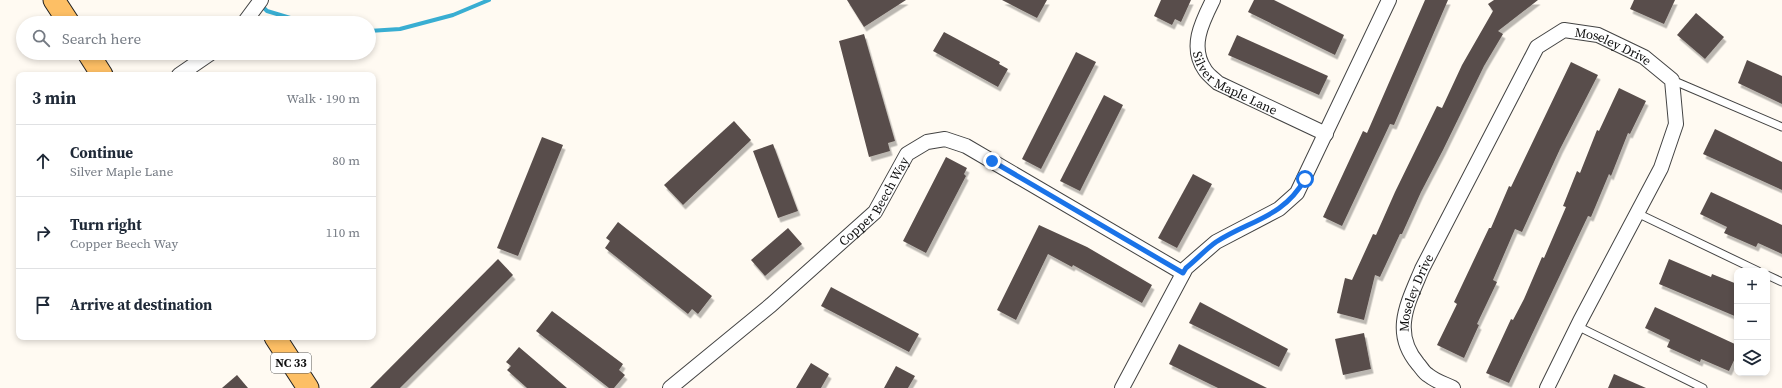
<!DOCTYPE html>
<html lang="en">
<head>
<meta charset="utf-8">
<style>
	body { margin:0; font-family:"Source Serif 4",serif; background:#f2f2f3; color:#1f2937 }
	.controls { position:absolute; right:12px; bottom:12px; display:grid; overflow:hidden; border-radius:8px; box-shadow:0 2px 6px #0003 }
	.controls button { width:36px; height:36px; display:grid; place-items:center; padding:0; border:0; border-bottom:1px solid #e0e1e3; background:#fff; color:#1f2937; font:20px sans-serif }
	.stop { position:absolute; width:12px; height:12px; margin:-9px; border:3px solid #1a73e8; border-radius:50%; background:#fff }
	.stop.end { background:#1a73e8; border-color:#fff; box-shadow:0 1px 4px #0008 }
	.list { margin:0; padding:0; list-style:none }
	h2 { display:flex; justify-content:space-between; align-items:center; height:52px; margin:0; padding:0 16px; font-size:17px }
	h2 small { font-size:13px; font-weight:400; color:#747a83 }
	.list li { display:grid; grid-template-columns:26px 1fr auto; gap:12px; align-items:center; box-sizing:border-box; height:72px; padding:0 16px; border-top:1px solid #e0e1e3 }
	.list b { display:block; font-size:15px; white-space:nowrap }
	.list p { margin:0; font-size:13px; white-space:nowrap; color:#747a83 }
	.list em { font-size:13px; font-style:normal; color:#747a83 }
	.icon { flex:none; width:22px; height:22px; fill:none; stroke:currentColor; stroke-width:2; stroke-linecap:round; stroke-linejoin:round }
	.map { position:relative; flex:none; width:1782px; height:388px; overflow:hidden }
	.search { position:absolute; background:#fff; box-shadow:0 2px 6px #0003; left:16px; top:16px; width:360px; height:44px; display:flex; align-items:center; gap:10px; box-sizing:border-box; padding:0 14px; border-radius:22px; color:#747a83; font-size:15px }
	.panel { position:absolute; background:#fff; box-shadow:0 2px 6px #0003; left:16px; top:72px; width:360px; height:268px; border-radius:8px }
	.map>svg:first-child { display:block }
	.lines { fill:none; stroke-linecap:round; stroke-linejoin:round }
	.stream { stroke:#39aed2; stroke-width:4 }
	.building { fill:#594e4b; filter:url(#shadow) }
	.lane-casing { stroke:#434343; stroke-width:9 }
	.street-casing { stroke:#434343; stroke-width:16 }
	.primary-casing { stroke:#212121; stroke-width:23 }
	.lane { stroke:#fff; stroke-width:7 }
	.street { stroke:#fff; stroke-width:14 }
	.primary { stroke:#fdbf65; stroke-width:21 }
	.route { stroke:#1a73e8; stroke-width:5 }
	.labels { text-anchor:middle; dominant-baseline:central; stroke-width:4; stroke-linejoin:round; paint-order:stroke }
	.shield { fill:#fff; stroke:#585858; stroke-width:1 }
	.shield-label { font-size:12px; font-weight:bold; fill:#101010 }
	.street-label { font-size:13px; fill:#101010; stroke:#fff }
</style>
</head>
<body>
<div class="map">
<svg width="1782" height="388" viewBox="0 0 1782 388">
	<defs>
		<filter id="shadow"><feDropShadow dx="2.5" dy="4.5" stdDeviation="0" flood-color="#0004"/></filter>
	</defs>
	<rect width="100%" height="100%" fill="#fffaf2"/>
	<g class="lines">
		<g class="stream">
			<path d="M 260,4 L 267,11 L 307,23"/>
			<path d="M 369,31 L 400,29 L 453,15 L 489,0"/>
		</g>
	</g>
	<g class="building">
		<path d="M 847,0 L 906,0 L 864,27 Z"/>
		<path d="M 1002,0 L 1047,0 L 1037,18 Z"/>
		<path d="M 1161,0 L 1191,0 L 1181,22 L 1175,19 L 1172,25 L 1154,16 Z"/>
		<path d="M 1254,0 L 1274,0 L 1344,35 L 1335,55 L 1248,12 Z"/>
		<path d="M 1425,0 L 1448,0 L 1394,125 L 1390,124 L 1342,226 L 1323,217 L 1363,131 L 1367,133 Z"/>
		<path d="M 1494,0 L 1538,0 L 1498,31 L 1503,34 L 1484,66 L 1443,150 L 1421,192 L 1402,234 L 1400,234 L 1380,277 L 1375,275 L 1364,320 L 1337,313 L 1345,278 L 1352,280 L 1373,234 L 1376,235 L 1395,192 L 1437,106 L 1442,108 L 1462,65 L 1493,11 L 1488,4 Z"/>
		<path d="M 1634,0 L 1675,0 L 1664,24 L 1630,9 Z"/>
		<path d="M 1696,13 L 1724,37 L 1705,59 L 1677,35 Z"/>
		<path d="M 944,32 L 1000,62 L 999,64 L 1008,69 L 998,87 L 933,51 Z"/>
		<path d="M 864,34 L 895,141 L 888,143 L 890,151 L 869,157 L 839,41 Z"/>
		<path d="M 1237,35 L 1328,76 L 1319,95 L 1228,55 Z"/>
		<path d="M 1076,52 L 1096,62 L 1041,169 L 1022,159 Z"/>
		<path d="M 1747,60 L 1782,76 L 1782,104 L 1738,83 Z"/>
		<path d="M 1571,62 L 1598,75 L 1560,149 L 1522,232 L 1515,229 L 1493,280 L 1497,282 L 1477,324 L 1479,325 L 1464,358 L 1437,345 L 1457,304 L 1454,302 L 1489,228 L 1491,228 L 1509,186 L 1511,187 Z"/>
		<path d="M 1619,88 L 1646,101 L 1630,134 L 1628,133 L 1611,176 L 1609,174 L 1591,217 L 1588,216 L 1509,383 L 1486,373 L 1511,319 L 1513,320 L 1524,299 L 1542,257 L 1544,258 L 1566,207 L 1563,206 L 1577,171 L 1580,173 L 1597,130 L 1599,131 Z"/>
		<path d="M 1104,95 L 1123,105 L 1080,191 L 1060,181 Z"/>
		<path d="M 734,121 L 751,140 L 683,205 L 664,185 Z"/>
		<path d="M 1715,129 L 1782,162 L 1782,190 L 1703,154 Z"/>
		<path d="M 542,137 L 563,145 L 518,256 L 497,248 Z"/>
		<path d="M 773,144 L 798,211 L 778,218 L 753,151 Z"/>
		<path d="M 946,157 L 967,168 L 964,174 L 966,176 L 926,253 L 903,241 Z"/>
		<path d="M 1193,174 L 1212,184 L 1177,248 L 1158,238 Z"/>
		<path d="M 1711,192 L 1782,225 L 1782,254 L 1758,243 L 1756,247 L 1724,233 L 1727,227 L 1700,214 Z"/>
		<path d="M 618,222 L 712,296 L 698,314 L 692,309 L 688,314 L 605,248 L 610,241 L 606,238 Z"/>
		<path d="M 1039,225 L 1087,247 L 1152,285 L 1142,303 L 1073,265 L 1072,267 L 1048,254 L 1016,320 L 997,310 Z"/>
		<path d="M 788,228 L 802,244 L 765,276 L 751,260 Z"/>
		<path d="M 498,259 L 513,275 L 400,388 L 370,388 Z"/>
		<path d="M 1669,259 L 1711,277 L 1712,274 L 1737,284 L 1737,317 L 1659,284 Z"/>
		<path d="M 831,287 L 919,334 L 909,352 L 821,306 Z"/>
		<path d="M 1200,302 L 1288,349 L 1279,367 L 1189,323 Z"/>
		<path d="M 1655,307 L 1737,345 L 1737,354 L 1729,371 L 1701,359 L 1700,362 L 1667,347 L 1670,340 L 1645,328 Z"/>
		<path d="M 552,311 L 623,364 L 619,370 L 625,375 L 614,388 L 609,388 L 536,331 Z"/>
		<path d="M 1364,333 L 1371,369 L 1343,375 L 1335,339 Z"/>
		<path d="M 1179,344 L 1267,388 L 1218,388 L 1169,364 Z"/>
		<path d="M 519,347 L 567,388 L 527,388 L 507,370 L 511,366 L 506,362 Z"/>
		<path d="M 811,363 L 829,374 L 821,388 L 796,388 Z"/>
		<path d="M 896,366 L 915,376 L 908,388 L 884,388 Z"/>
		<path d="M 1614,374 L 1646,388 L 1608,388 Z"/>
		<path d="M 237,375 L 248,388 L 222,388 Z"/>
	</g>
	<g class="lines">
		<g class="lane-casing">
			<g id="lane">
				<path d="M 1672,80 L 1782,127"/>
				<path d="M 1637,213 L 1758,271"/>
				<path d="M 1767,275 L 1782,282"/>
				<path d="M 1577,326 L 1703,388"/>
			</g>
		</g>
		<g class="street-casing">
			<g id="street">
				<path id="s1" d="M 1213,0 C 1202,22 1189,47 1205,70 C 1208,75 1214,79 1218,83 L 1326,134"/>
				<path d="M 244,23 L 261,0"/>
				<path d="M 179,75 L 211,53"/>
				<path id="s2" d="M 670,388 L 771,305 L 875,212 L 907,154 L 927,142 L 945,139 L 966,146 L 1183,273"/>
				<path d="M 1122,388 L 1186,268 L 1216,242 L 1279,209 L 1297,193 L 1389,0"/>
				<path id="s3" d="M 1453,388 C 1445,384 1435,381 1428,375 C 1424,373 1421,367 1418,364 C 1391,332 1408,303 1422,269 L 1537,47 L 1564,30 L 1598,35 L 1644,57 L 1672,80 L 1676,124 L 1661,168 L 1580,321 L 1547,388"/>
			</g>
		</g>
		<g class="primary-casing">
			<g id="primary">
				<path d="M 54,0 L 69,23"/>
				<path d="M 88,53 L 102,75"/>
				<path d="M 275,337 L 308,388"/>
			</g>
		</g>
		<use href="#lane" class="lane"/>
		<use href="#street" class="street"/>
		<use href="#primary" class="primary"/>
	</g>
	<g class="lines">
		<path class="route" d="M 992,161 L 1183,273 L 1186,268 C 1196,260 1206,249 1216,242 C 1250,220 1283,218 1305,179"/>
	</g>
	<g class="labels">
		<rect class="shield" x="271" y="353" width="40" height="20" rx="3"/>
		<g class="shield-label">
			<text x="291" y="363">NC 33</text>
		</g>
		<g class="street-label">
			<text stroke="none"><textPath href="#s3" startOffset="479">Moseley Drive</textPath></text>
			<text stroke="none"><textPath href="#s1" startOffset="106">Silver Maple Lane</textPath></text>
			<text stroke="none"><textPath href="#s2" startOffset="278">Copper Beech Way</textPath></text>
			<text stroke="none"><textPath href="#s3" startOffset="120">Moseley Drive</textPath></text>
		</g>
	</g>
</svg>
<div class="controls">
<button>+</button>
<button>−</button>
<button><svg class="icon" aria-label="layers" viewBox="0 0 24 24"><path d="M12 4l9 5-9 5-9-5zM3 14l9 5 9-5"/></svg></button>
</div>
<div class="stop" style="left:1305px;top:179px"></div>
<div class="stop end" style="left:992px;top:161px"></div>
<div class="search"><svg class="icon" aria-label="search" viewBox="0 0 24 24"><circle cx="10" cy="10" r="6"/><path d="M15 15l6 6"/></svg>Search here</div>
<section class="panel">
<h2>3 min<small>Walk · 190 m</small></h2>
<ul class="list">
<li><svg class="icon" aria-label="ahead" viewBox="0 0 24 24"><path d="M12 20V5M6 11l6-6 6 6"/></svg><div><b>Continue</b><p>Silver Maple Lane</p></div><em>80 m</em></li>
<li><svg class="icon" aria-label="right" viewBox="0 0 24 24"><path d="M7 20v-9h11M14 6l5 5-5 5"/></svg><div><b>Turn right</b><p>Copper Beech Way</p></div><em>110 m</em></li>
<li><svg class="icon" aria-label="arrive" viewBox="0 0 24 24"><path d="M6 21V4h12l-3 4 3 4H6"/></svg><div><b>Arrive at destination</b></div></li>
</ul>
</section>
</div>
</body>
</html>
